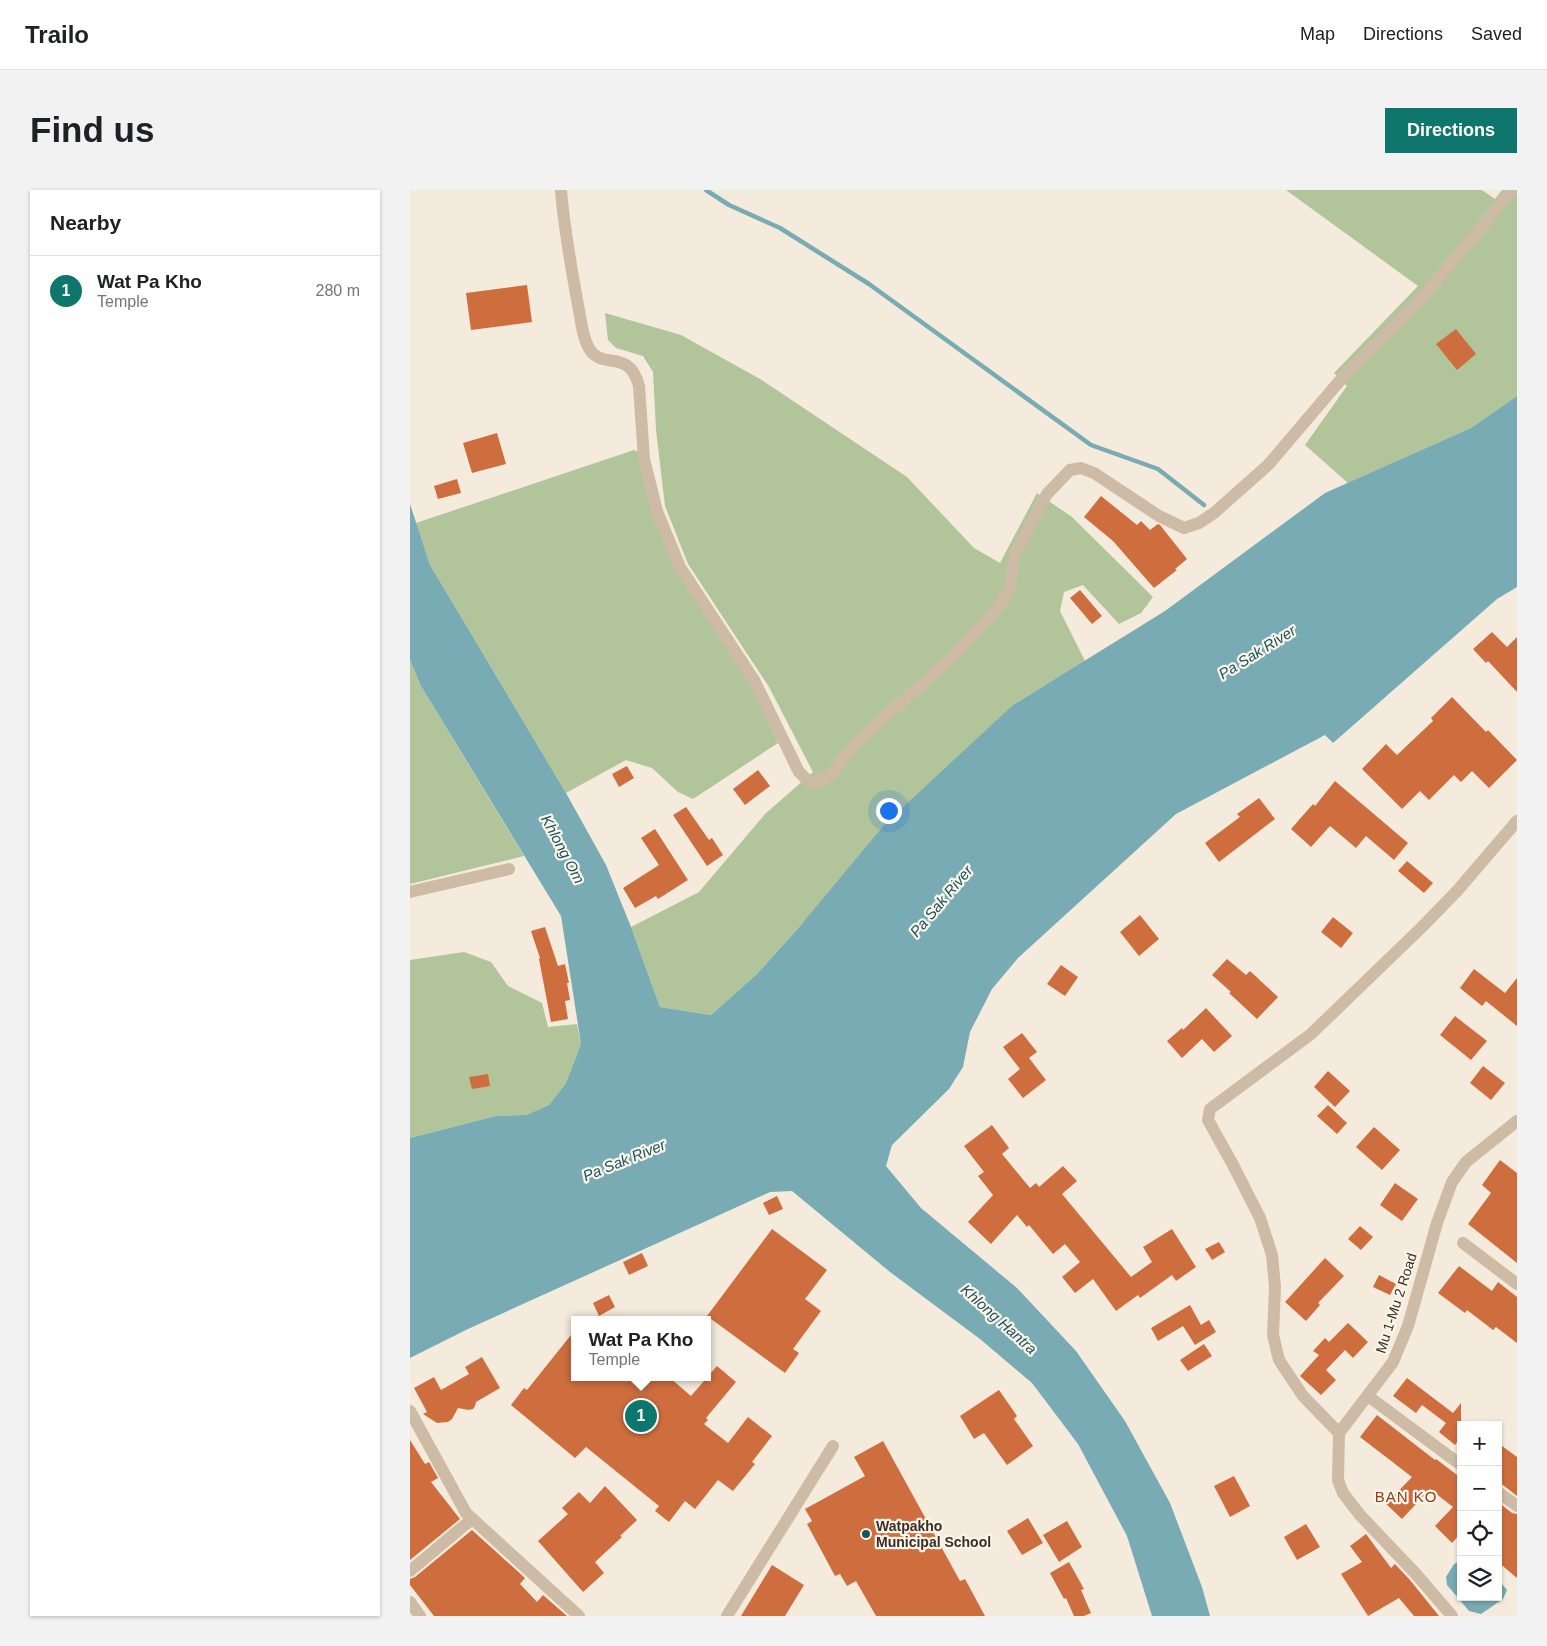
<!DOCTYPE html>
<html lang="en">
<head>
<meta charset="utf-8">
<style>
	body { margin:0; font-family:Helvetica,sans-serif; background:#f2f2f2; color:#202124 }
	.controls { position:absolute; right:15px; bottom:15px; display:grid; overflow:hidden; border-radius:0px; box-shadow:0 1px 4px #0004 }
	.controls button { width:45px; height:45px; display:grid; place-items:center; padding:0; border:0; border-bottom:1px solid #e0e0e0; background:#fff; color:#202124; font:25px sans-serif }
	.you { position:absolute; left:478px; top:620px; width:18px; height:18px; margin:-12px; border:4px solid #fff; border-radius:50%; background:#1a73e8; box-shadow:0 0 0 8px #1a73e833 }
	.badge { display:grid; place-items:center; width:32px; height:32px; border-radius:50%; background:#0f766e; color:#fff; font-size:16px; font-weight:700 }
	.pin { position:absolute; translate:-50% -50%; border:2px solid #fff; box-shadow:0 1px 5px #0006 }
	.popup { position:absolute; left:161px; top:1126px; width:140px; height:65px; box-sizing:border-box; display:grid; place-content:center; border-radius:0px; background:#fff; filter:drop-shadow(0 1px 4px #0005); font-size:16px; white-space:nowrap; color:#757577 }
	.popup b { font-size:19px; color:#202124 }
	.popup::after { content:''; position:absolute; left:50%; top:100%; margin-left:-10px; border:10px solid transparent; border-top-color:#fff }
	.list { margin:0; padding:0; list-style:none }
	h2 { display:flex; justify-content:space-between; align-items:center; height:65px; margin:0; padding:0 20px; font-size:21px }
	h2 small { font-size:16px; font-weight:400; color:#757577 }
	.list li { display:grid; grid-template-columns:32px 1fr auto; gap:15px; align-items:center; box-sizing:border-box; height:70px; padding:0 20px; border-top:1px solid #e0e0e0 }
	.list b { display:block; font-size:19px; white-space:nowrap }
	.list p { margin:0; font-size:16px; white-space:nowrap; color:#757577 }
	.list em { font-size:16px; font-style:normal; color:#757577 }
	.icon { flex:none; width:28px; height:28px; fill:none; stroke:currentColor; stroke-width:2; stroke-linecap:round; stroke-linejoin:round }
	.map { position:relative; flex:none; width:1107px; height:1426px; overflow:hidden; border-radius:0px }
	header { display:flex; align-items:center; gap:30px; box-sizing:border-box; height:70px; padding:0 25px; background:#fff; border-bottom:1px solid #e0e0e0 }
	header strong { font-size:24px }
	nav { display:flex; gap:28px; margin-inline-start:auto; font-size:18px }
	.intro { display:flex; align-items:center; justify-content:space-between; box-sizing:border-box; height:120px; padding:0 30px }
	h1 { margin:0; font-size:35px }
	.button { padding:12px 22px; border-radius:0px; background:#0f766e; color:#fff; font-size:18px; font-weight:700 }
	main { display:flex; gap:30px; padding:0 30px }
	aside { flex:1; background:#fff; border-radius:0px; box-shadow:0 1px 4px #0004 }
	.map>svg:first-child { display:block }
	.green { fill:#b2c49a }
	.water { fill:#78abb3 }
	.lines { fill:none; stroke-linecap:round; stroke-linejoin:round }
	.stream { stroke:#78abb3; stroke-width:4.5 }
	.building { fill:#ce6e3f }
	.minor { stroke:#cdbba6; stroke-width:12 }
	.poi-dot { fill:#1a535d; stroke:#fbf4e9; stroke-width:2 }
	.labels { text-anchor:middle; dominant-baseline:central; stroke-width:4.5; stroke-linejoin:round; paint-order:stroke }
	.street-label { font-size:14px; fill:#392f28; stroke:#fbf4e9 }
	.poi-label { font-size:14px; font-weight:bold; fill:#392f28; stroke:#fbf4e9; text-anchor:start }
	.water-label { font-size:15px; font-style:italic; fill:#1a535d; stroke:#fbf4e9 }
	.neighbourhood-label { font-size:15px; letter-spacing:1px; fill:#8e401b; stroke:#fbf4e9 }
</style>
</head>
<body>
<header>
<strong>Trailo</strong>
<nav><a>Map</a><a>Directions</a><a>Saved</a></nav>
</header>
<div class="intro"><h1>Find us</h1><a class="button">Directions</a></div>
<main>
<aside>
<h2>Nearby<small></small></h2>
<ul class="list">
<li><span class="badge">1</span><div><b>Wat Pa Kho</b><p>Temple</p></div><em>280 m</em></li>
</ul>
</aside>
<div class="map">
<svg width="1107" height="1426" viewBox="0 0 1107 1426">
	<rect width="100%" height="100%" fill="#f4ebdc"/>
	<g class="green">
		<path d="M 876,0 L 1072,0 L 1085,9 L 1092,0 L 1107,0 L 1107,206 L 1061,238 L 938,293 L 895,255 L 937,196 L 924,183 L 1008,96 Z"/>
		<path d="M 195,123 L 271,145 L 350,189 L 497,287 L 564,358 L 590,373 L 627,303 L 662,327 L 743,407 L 731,423 L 709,434 L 673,395 L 654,402 L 650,421 L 675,471 L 603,515 L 391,735 L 347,784 L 301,825 L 250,817 L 221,737 L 289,702 L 355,624 L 403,582 L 359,497 L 278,374 L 255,316 L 246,240 L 243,182 L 233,166 L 206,158 L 198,150 Z"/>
		<path d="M 224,260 L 232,264 L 244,319 L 344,500 L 368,553 L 283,609 L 268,602 L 242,578 L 216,570 L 156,603 L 20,375 L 6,333 Z"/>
		<path d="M 0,470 L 11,496 L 114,666 L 0,694 Z"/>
		<path d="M 54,762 L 81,772 L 98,796 L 132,813 L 138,837 L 167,834 L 171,854 L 156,893 L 139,915 L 116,925 L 86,926 L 0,948 L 0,770 Z"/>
	</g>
	<g class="water">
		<path d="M 1107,206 L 1107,397 L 1087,409 L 923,553 L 915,545 L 766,624 L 608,768 L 582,799 L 560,842 L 553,877 L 539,899 L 482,955 L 476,976 L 511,1018 L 607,1098 L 666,1161 L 715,1231 L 760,1313 L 792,1397 L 800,1426 L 742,1426 L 717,1346 L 668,1254 L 622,1193 L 570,1149 L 480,1082 L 382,1001 L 360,1002 L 58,1139 L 0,1168 L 0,948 L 86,926 L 116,925 L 139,915 L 156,893 L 171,854 L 151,726 L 11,496 L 0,470 L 0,314 L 20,375 L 156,603 L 196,675 L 221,737 L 250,817 L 301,825 L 347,784 L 391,735 L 475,634 L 603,515 L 755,421 L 915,303 L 1061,238 Z"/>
		<path d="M 1051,1371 L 1051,1407 L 1088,1407 L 1088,1389 L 1097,1400 L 1093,1409 L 1071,1424 L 1059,1421 L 1037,1395 L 1036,1387 L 1044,1374 Z"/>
	</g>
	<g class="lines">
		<path class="stream" d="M 296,0 L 319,15 L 370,38 L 459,94 L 681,255 L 748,279 L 794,315"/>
	</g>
	<g class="building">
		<path d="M 117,95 L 122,132 L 61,140 L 56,103 Z"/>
		<path d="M 1046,139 L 1066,164 L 1047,180 L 1026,154 Z"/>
		<path d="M 87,243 L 96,274 L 62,283 L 53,253 Z"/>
		<path d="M 47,289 L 51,303 L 28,309 L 24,296 Z"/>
		<path d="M 691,306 L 727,335 L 731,331 L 740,340 L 748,334 L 750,335 L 777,369 L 765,379 L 767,380 L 744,398 L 703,351 L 674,327 Z"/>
		<path d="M 670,400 L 692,426 L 682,434 L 660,408 Z"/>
		<path d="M 1082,442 L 1097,457 L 1107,447 L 1107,502 L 1078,471 L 1076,473 L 1063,459 Z"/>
		<path d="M 1042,507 L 1076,542 L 1078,540 L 1107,570 L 1079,598 L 1062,581 L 1051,592 L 1044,585 L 1019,610 L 1010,601 L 992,619 L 952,579 L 976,554 L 987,565 L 1023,531 L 1021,528 Z"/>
		<path d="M 217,576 L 224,588 L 209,597 L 202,584 Z"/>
		<path d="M 348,580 L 360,596 L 335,615 L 323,599 Z"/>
		<path d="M 925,591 L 998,653 L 984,670 L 956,646 L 946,658 L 920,636 L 901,657 L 881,639 L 903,614 L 905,616 Z"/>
		<path d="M 849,608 L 865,629 L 809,672 L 795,653 L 830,627 L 827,624 Z"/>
		<path d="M 276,617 L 299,650 L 302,648 L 313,665 L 297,676 L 263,625 Z"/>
		<path d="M 245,639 L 278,690 L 248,709 L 246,706 L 225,718 L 213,698 L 249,675 L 231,648 Z"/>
		<path d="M 997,671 L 1023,693 L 1014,703 L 988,681 Z"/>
		<path d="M 730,725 L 749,749 L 729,766 L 710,742 Z"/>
		<path d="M 923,727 L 943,743 L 931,758 L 911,742 Z"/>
		<path d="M 135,737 L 148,776 L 155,774 L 159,793 L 157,793 L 160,810 L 155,811 L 158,829 L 141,832 L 129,769 L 130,768 L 121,741 Z"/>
		<path d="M 817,769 L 836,785 L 840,781 L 868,807 L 847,829 L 819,803 L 821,802 L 802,785 Z"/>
		<path d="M 651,775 L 668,787 L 655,806 L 637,794 Z"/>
		<path d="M 1064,779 L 1095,803 L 1107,788 L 1107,836 L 1076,811 L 1072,816 L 1050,798 Z"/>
		<path d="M 796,818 L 822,846 L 804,862 L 792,849 L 772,868 L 757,851 L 772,838 L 773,840 Z"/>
		<path d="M 1045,826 L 1077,851 L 1061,870 L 1030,845 Z"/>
		<path d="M 612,843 L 627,862 L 619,868 L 636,890 L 613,908 L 598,889 L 610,879 L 593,857 Z"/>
		<path d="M 1073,876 L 1095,893 L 1081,910 L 1060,893 Z"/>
		<path d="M 918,881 L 940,901 L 925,917 L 904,897 Z"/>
		<path d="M 78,884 L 80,896 L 62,899 L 59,887 Z"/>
		<path d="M 918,915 L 937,933 L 927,944 L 907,926 Z"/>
		<path d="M 582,935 L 599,958 L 592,964 L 620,998 L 626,993 L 629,997 L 653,976 L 667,991 L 652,1004 L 721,1087 L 742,1072 L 733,1057 L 762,1039 L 786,1077 L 766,1091 L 762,1085 L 730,1108 L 728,1105 L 706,1121 L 683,1089 L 665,1103 L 652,1087 L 670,1072 L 655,1054 L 643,1064 L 619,1035 L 617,1037 L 607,1025 L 581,1054 L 558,1032 L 583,1005 L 568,986 L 574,982 L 554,956 Z"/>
		<path d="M 964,937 L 990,960 L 972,980 L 946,957 Z"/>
		<path d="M 1090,970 L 1107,983 L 1107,1073 L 1058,1034 L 1081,1003 L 1072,995 Z"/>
		<path d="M 985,993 L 1008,1009 L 992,1031 L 970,1015 Z"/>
		<path d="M 367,1006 L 373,1019 L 359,1025 L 353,1013 Z"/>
		<path d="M 950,1036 L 963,1047 L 951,1060 L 938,1049 Z"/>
		<path d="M 362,1039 L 417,1080 L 395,1109 L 411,1121 L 383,1159 L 389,1163 L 375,1183 L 297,1126 Z"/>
		<path d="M 809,1052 L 815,1062 L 802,1070 L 795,1059 Z"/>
		<path d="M 232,1063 L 238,1076 L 219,1085 L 213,1072 Z"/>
		<path d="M 915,1068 L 934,1086 L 908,1113 L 910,1115 L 896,1131 L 875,1112 Z"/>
		<path d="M 1049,1076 L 1082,1101 L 1088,1092 L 1107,1107 L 1107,1153 L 1086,1137 L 1083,1140 L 1057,1120 L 1055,1123 L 1028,1103 Z"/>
		<path d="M 969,1085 L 986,1094 L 980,1105 L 963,1097 Z"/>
		<path d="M 199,1105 L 205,1117 L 189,1126 L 183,1113 Z"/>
		<path d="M 780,1115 L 791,1135 L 799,1130 L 806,1142 L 785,1155 L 773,1136 L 748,1151 L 741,1138 Z"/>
		<path d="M 938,1133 L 958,1152 L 943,1168 L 935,1160 L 916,1180 L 926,1190 L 911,1205 L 890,1186 L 909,1165 L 903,1161 L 915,1148 L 919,1152 Z"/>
		<path d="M 165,1140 L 165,1187 L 259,1187 L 281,1206 L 307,1176 L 326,1192 L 296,1228 L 298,1230 L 294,1234 L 318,1253 L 338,1227 L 362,1246 L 342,1272 L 345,1274 L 323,1301 L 308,1290 L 285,1319 L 275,1311 L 259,1332 L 245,1321 L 249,1316 L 176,1257 L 165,1268 L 101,1215 L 114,1198 L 117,1200 Z"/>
		<path d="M 794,1154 L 802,1166 L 778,1181 L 770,1170 Z"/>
		<path d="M 72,1167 L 90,1198 L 66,1212 L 65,1216 L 63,1219 L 59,1220 L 48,1218 L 42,1229 L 38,1232 L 27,1233 L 13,1224 L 17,1222 L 4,1198 L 24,1187 L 31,1200 L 59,1184 L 55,1177 Z"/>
		<path d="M 997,1188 L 1043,1223 L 1051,1213 L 1051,1247 L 1045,1255 L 1029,1242 L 1036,1233 L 1012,1215 L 1006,1223 L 983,1206 Z"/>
		<path d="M 589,1200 L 607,1226 L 604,1229 L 623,1256 L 597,1275 L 574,1243 L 564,1249 L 550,1226 Z"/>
		<path d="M 967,1225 L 1025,1270 L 1026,1269 L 1051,1288 L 1051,1343 L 1042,1353 L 1025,1336 L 1043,1317 L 1020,1299 L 992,1329 L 976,1314 L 1002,1287 L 950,1247 Z"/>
		<path d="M 0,1250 L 15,1274 L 19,1272 L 28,1288 L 21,1292 L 50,1329 L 0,1370 Z"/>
		<path d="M 473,1251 L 550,1391 L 555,1389 L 575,1426 L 466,1426 L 446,1391 L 437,1396 L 430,1384 L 425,1386 L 397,1334 L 402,1331 L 395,1319 L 455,1286 L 444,1267 Z"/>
		<path d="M 1088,1253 L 1107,1267 L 1107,1306 L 1093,1295 L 1088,1294 Z"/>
		<path d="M 824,1286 L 840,1316 L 820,1327 L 804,1296 Z"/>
		<path d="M 195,1296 L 227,1330 L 210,1346 L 212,1347 L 185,1372 L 194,1383 L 173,1402 L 128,1351 L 158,1324 L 152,1318 L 169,1302 L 180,1313 Z"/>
		<path d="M 1088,1312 L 1102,1323 L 1107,1324 L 1107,1388 L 1088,1372 Z"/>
		<path d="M 618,1328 L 633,1353 L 612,1365 L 597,1341 Z"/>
		<path d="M 657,1331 L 672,1357 L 649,1372 L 633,1345 Z"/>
		<path d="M 896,1334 L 910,1357 L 887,1370 L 874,1347 Z"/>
		<path d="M 62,1340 L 115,1388 L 110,1394 L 127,1412 L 133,1405 L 157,1426 L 24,1426 L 0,1395 L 0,1389 L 5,1387 Z"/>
		<path d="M 956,1344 L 981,1378 L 985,1374 L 1000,1390 L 1029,1426 L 1004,1426 L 989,1408 L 958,1426 L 931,1384 L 952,1372 L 940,1356 Z"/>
		<path d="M 659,1372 L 674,1399 L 671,1400 L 681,1423 L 674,1426 L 664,1426 L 656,1408 L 654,1409 L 640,1383 Z"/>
		<path d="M 362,1375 L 394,1395 L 375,1426 L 331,1426 Z"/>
	</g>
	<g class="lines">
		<g class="minor">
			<path d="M 151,0 C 154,38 161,77 168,115 C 171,129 172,148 180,160 C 193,180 219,158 229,196 L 234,269 L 247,321 L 270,377 L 344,490 L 389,582 L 397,590 L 405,593 L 419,586 L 448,552 L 471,530 L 545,465 L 593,411 L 600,397 L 605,363 L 637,304 L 660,280 L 671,278 L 684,283 L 749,326 L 774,338 L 789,333 L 804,323 L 858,275 L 933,187 L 1009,111 L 1075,33 L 1101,0"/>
			<path d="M 0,702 L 99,679"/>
			<path d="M 1053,1053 L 1107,1094"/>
			<path d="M 958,1206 L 1051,1275"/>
			<path d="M 0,1221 L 56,1323 L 169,1426"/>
			<path d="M 929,1243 L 893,1206 L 869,1170 L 863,1145 L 865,1097 L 862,1065 L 850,1028 L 822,973 L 798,930 L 800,919 L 901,844 L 1012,737 L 1047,701 L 1107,631"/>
			<path d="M 1088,1302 L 1107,1316"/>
			<path d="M 0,1381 L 62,1329"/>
			<path d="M 0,1412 L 10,1426"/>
			<path d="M 317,1426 L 423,1256"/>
			<path d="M 1042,1426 L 1006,1384 L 950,1325 L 933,1303 L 928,1290 L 929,1243 L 983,1172 L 998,1136 L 1027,1033 L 1042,992 L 1056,972 L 1107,931"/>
		</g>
	</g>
	<circle class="poi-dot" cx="456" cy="1344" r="5"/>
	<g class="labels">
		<g class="street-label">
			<text transform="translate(986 1113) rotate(-72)">Mu 1-Mu 2 Road</text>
		</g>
		<g class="poi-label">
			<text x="466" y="1336">Watpakho<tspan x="466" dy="16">Municipal School</tspan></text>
		</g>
		<g class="water-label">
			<text transform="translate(847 462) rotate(-32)">Pa Sak River</text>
			<text transform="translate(153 659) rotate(62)">Khlong Om</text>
			<text transform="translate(531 711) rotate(-50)">Pa Sak River</text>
			<text transform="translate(214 970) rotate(-22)">Pa Sak River</text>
			<text transform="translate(589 1129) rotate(42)">Khlong Hantra</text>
		</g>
		<g class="neighbourhood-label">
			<text x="996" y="1306">BAN KO</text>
		</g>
	</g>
</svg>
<div class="controls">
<button>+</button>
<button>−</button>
<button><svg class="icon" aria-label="locate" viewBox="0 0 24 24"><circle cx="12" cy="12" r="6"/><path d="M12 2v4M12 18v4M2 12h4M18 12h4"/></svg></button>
<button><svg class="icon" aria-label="layers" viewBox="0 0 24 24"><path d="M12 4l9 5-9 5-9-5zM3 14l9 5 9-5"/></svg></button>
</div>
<div class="you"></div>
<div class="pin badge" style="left:231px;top:1226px">1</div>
<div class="popup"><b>Wat Pa Kho</b>Temple</div>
</div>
</main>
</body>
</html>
